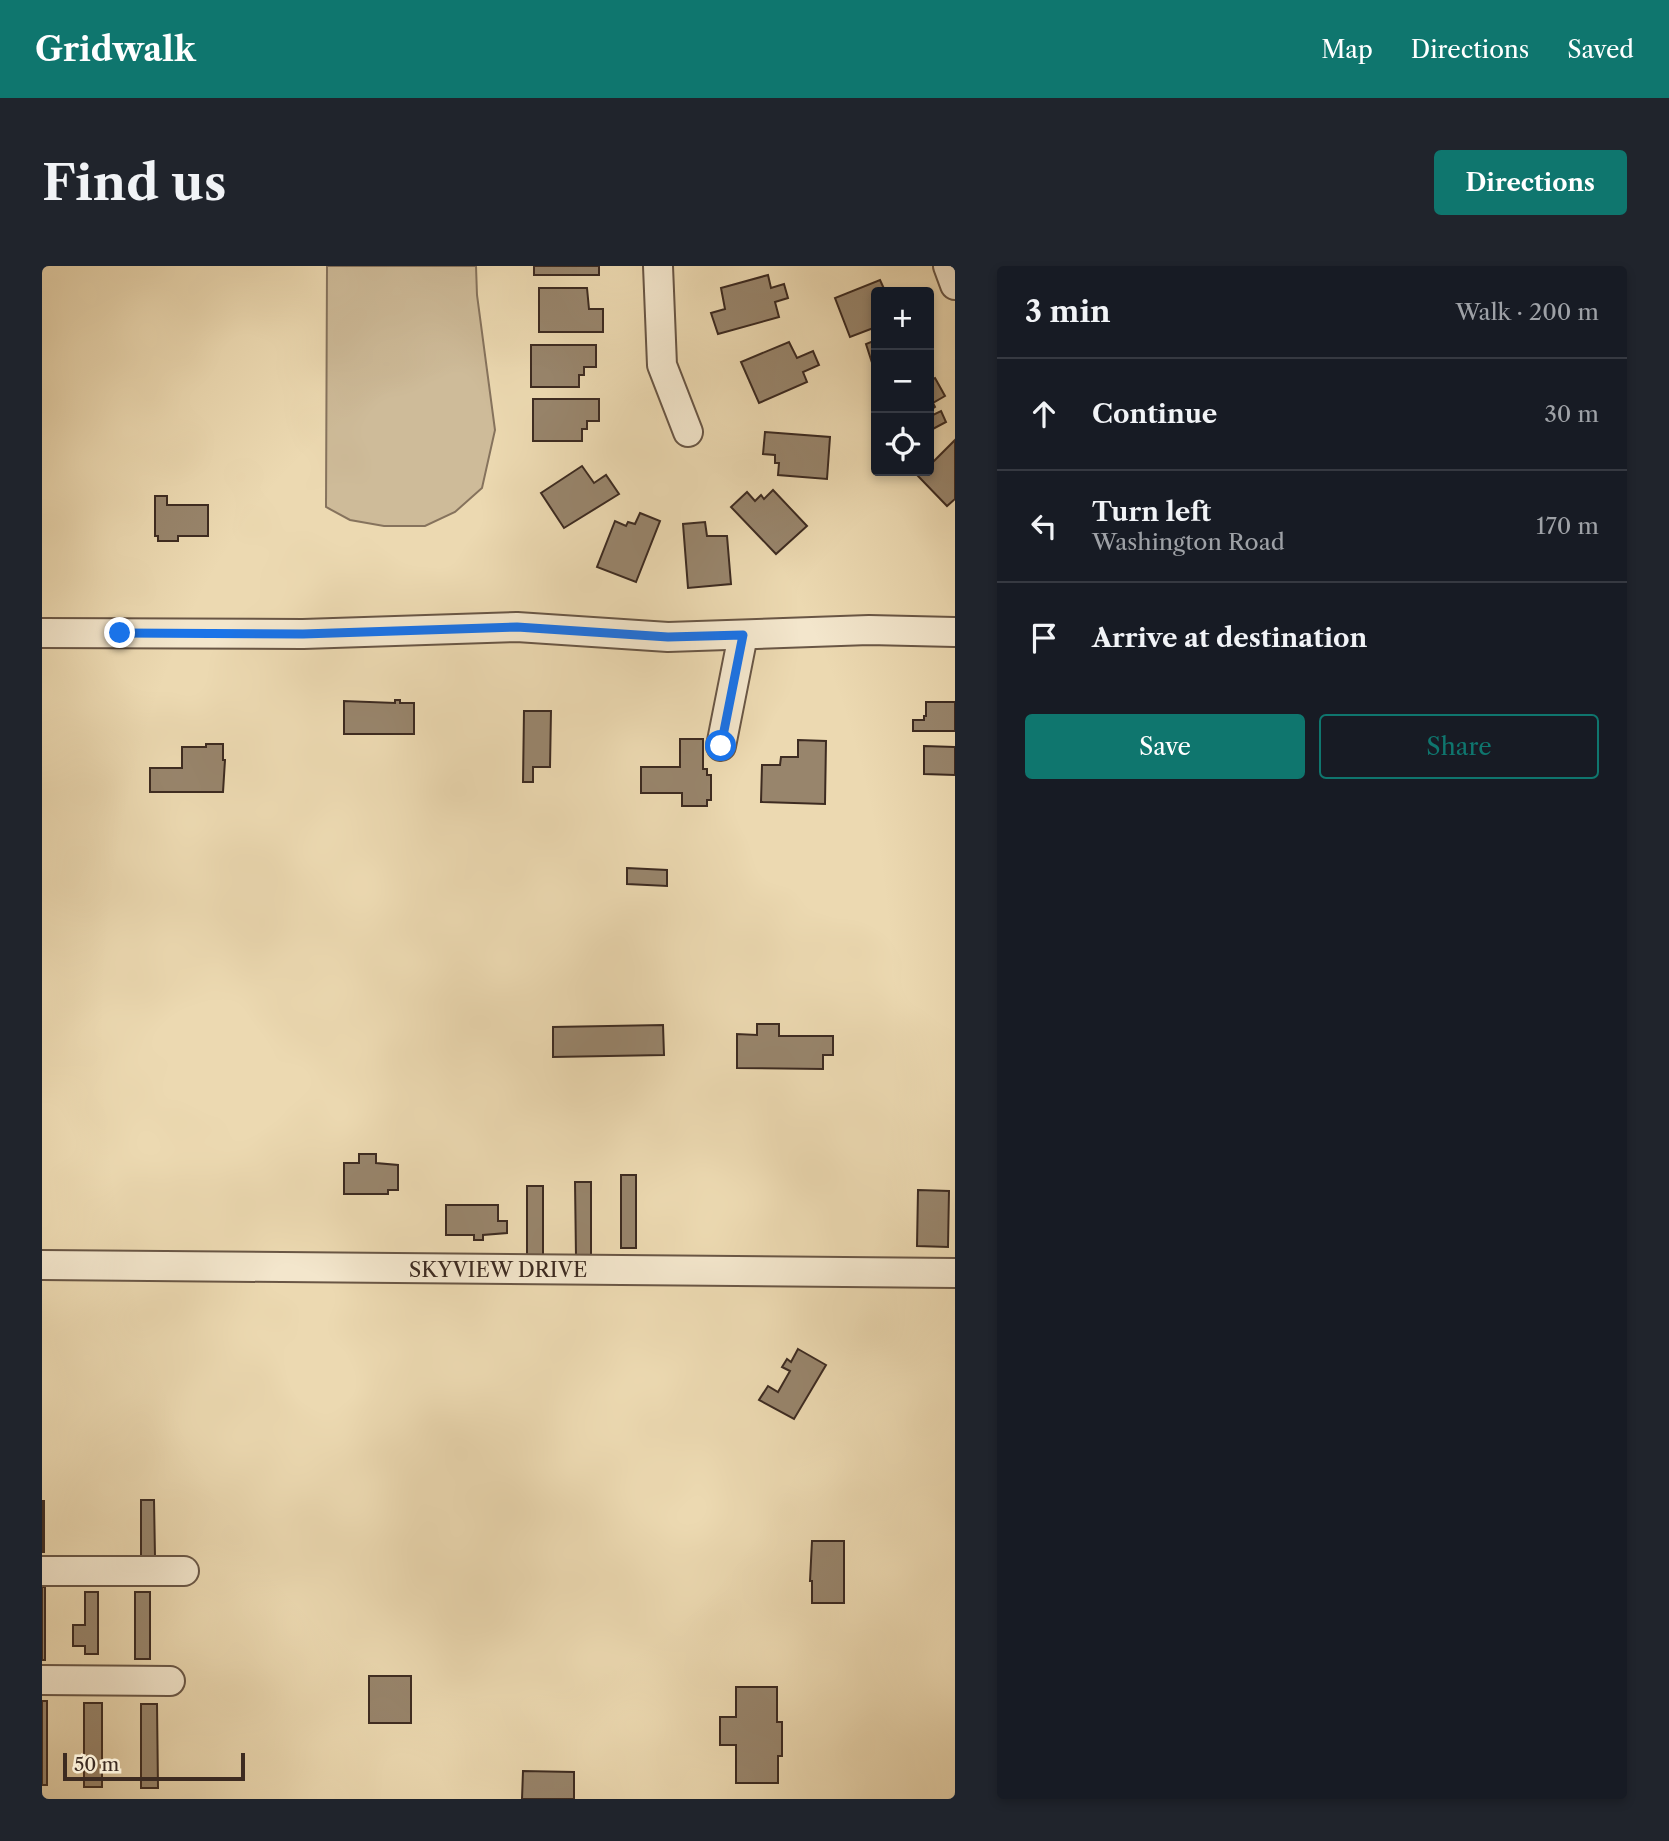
<!DOCTYPE html>
<html lang="en">
<head>
<meta charset="utf-8">
<style>
	body { margin:0; font-family:"Libre Caslon Text",serif; background:#20242c; color:#f1f3f6 }
	.controls { position:absolute; right:21px; top:21px; display:grid; overflow:hidden; border-radius:7px; box-shadow:0 4px 10px #0003 }
	.controls button { width:63px; height:63px; display:grid; place-items:center; padding:0; border:0; border-bottom:2px solid #363941; background:#171b24; color:#f1f3f6; font:35px sans-serif }
	.scale { position:absolute; left:21px; bottom:18px; width:182px; box-sizing:border-box; padding-left:7px; border:4px solid #3d2b21; border-top:0; font-size:19px; line-height:24px; white-space:nowrap; color:#3d2b21; -webkit-text-stroke:5px #f3e6cc; paint-order:stroke }
	.stop { position:absolute; width:21px; height:21px; margin:-16px; border:5px solid #1a73e8; border-radius:50%; background:#fff }
	.stop.end { background:#1a73e8; border-color:#fff; box-shadow:0 2px 7px #0008 }
	.list { margin:0; padding:0; list-style:none }
	h2 { display:flex; justify-content:space-between; align-items:center; height:91px; margin:0; padding:0 28px; font-size:30px }
	h2 small { font-size:23px; font-weight:400; color:#9ea1a6 }
	.list li { display:grid; grid-template-columns:46px 1fr auto; gap:21px; align-items:center; box-sizing:border-box; height:112px; padding:0 28px; border-top:2px solid #363941 }
	.list b { display:block; font-size:26px; white-space:nowrap }
	.list p { margin:0; font-size:23px; white-space:nowrap; color:#9ea1a6 }
	.list em { font-size:23px; font-style:normal; color:#9ea1a6 }
	.actions { display:flex; gap:14px; padding:21px 28px }
	.actions a { flex:1; padding:16px 0; border:2px solid #0f766e; border-radius:7px; text-align:center; font-size:24px; color:#0f766e }
	.actions .main { background:#0f766e; color:#fff }
	.icon { flex:none; width:38px; height:38px; fill:none; stroke:currentColor; stroke-width:2; stroke-linecap:round; stroke-linejoin:round }
	.map { position:relative; flex:none; width:913px; height:1533px; overflow:hidden; border-radius:7px }
	header { display:flex; align-items:center; gap:42px; box-sizing:border-box; height:98px; padding:0 35px; background:#0f766e; color:#fff }
	header strong { font-size:33px }
	nav { display:flex; gap:38px; margin-inline-start:auto; font-size:24px }
	.intro { display:flex; align-items:center; justify-content:space-between; box-sizing:border-box; height:168px; padding:0 42px }
	h1 { margin:0; font-size:49px }
	.button { padding:18px 32px; border-radius:7px; background:#0f766e; color:#fff; font-size:24px; font-weight:700 }
	main { display:flex; gap:42px; padding:0 42px }
	aside { flex:1; background:#171b24; border-radius:7px; box-shadow:0 4px 10px #0003 }
	.map>svg:first-child { display:block }
	.green { fill:#cebb99; stroke:#86735d; stroke-width:2 }
	.building { fill:#98856c; stroke:#3d2b21; stroke-width:2 }
	.lines { fill:none; stroke-linecap:round; stroke-linejoin:round }
	.minor-casing { stroke:#695645; stroke-width:32 }
	.minor { stroke:#f3e6cc; stroke-width:28 }
	.route { stroke:#1a73e8; stroke-width:9 }
	.labels { text-anchor:middle; dominant-baseline:central; stroke-width:5; stroke-linejoin:round; paint-order:stroke }
	.street-label { font-size:21px; fill:#3d2b21; stroke:#f3e6cc }
</style>
</head>
<body>
<header>
<strong>Gridwalk</strong>
<nav><a>Map</a><a>Directions</a><a>Saved</a></nav>
</header>
<div class="intro"><h1>Find us</h1><a class="button">Directions</a></div>
<main>
<div class="map">
<svg width="913" height="1533" viewBox="0 0 913 1533">
	<rect width="100%" height="100%" fill="#ecd9b1"/>
	<filter id="stains"><feTurbulence type="fractalNoise" baseFrequency=".00286" numOctaves="4"/><feColorMatrix values="0 0 0 0 .2 0 0 0 0 .09 0 0 0 0 .02 0 0 0 .5 -.17"/></filter>
	<radialGradient id="worn" r=".72"><stop offset=".6" stop-color="#630" stop-opacity="0"/><stop offset="1" stop-color="#630" stop-opacity=".3"/></radialGradient>
	<path class="green" d="M 285,0 L 434,0 L 435,29 L 453,164 L 440,222 L 413,246 L 383,260 L 342,260 L 308,254 L 284,241 Z"/>
	<g class="building">
		<rect x="492" y="0" width="65" height="9"/>
		<path d="M 726,9 L 729,22 L 742,18 L 746,32 L 733,36 L 737,51 L 676,68 L 669,47 L 683,43 L 679,22 Z"/>
		<path d="M 838,14 L 843,25 L 847,24 L 848,26 L 834,26 L 834,61 L 808,71 L 793,32 Z"/>
		<path d="M 497,22 L 545,22 L 547,43 L 561,43 L 561,66 L 497,66 Z"/>
		<path d="M 834,74 L 834,106 L 833,106 L 824,78 Z"/>
		<path d="M 747,76 L 755,92 L 771,85 L 777,99 L 761,106 L 765,116 L 717,137 L 699,96 Z"/>
		<path d="M 489,79 L 554,79 L 554,101 L 542,101 L 542,109 L 537,109 L 537,121 L 489,121 Z"/>
		<path d="M 893,112 L 903,130 L 891,137 L 893,141 L 887,145 L 887,115 Z"/>
		<path d="M 491,133 L 557,133 L 557,155 L 545,155 L 545,163 L 540,163 L 540,175 L 491,175 Z"/>
		<path d="M 899,145 L 904,156 L 887,165 L 887,146 L 889,150 Z"/>
		<path d="M 723,166 L 788,171 L 785,213 L 736,209 L 737,197 L 733,197 L 733,189 L 721,188 Z"/>
		<path d="M 913,174 L 913,233 L 905,240 L 876,210 L 881,205 L 887,205 L 887,200 Z"/>
		<path d="M 540,200 L 552,217 L 564,209 L 577,228 L 522,262 L 499,227 Z"/>
		<path d="M 731,224 L 765,260 L 734,288 L 689,241 L 705,226 L 713,235 L 719,229 L 722,233 Z"/>
		<path d="M 113,230 L 125,230 L 125,239 L 166,239 L 166,270 L 136,270 L 136,275 L 116,275 L 116,270 L 113,270 Z"/>
		<path d="M 598,247 L 618,255 L 594,316 L 555,301 L 573,255 L 584,260 L 586,256 L 593,258 Z"/>
		<path d="M 663,256 L 665,270 L 685,270 L 689,318 L 646,322 L 641,258 Z"/>
		<path d="M 353,434 L 358,434 L 358,437 L 372,437 L 372,468 L 302,468 L 302,435 L 353,437 Z"/>
		<path d="M 884,436 L 913,436 L 913,465 L 871,465 L 871,454 L 882,454 L 882,450 L 884,450 Z"/>
		<path d="M 482,445 L 509,445 L 508,501 L 491,501 L 491,516 L 481,516 Z"/>
		<path d="M 638,473 L 661,473 L 661,503 L 665,503 L 665,509 L 669,509 L 669,534 L 665,534 L 665,540 L 640,540 L 640,527 L 599,527 L 599,501 L 638,501 Z"/>
		<path d="M 756,474 L 784,475 L 783,538 L 719,536 L 720,499 L 738,499 L 739,491 L 756,491 Z"/>
		<path d="M 164,478 L 181,478 L 181,494 L 183,494 L 181,526 L 108,526 L 108,502 L 140,502 L 140,481 L 164,481 Z"/>
		<path d="M 882,480 L 913,481 L 913,509 L 882,508 Z"/>
		<path d="M 585,602 L 625,604 L 625,620 L 585,618 Z"/>
		<path d="M 715,758 L 737,758 L 737,770 L 791,770 L 791,789 L 781,789 L 781,803 L 695,802 L 695,768 L 715,769 Z"/>
		<path d="M 621,759 L 622,789 L 511,791 L 511,761 Z"/>
		<path d="M 317,888 L 334,888 L 334,897 L 356,899 L 356,924 L 346,924 L 346,928 L 302,928 L 302,897 L 317,897 Z"/>
		<rect x="579" y="909" width="15" height="73"/>
		<path d="M 533,916 L 549,916 L 549,990 L 534,990 Z"/>
		<rect x="485" y="920" width="16" height="73"/>
		<path d="M 876,924 L 907,925 L 906,981 L 875,980 Z"/>
		<path d="M 404,939 L 456,939 L 456,955 L 465,955 L 465,967 L 441,969 L 441,974 L 432,974 L 432,969 L 404,969 Z"/>
		<path d="M 756,1083 L 784,1099 L 752,1153 L 717,1134 L 726,1120 L 736,1126 L 748,1105 L 740,1101 L 745,1093 L 749,1096 Z"/>
		<path d="M 99,1234 L 112,1234 L 113,1291 L 99,1291 Z"/>
		<rect x="0" y="1235" width="2" height="51"/>
		<path d="M 770,1275 L 802,1275 L 802,1337 L 770,1337 L 770,1315 L 768,1315 Z"/>
		<rect x="0" y="1321" width="3" height="73"/>
		<path d="M 43,1326 L 56,1326 L 56,1388 L 43,1388 L 43,1380 L 31,1380 L 31,1359 L 43,1359 Z"/>
		<rect x="93" y="1326" width="15" height="67"/>
		<rect x="327" y="1410" width="42" height="47"/>
		<path d="M 694,1421 L 735,1421 L 735,1456 L 740,1456 L 740,1490 L 736,1490 L 736,1517 L 694,1517 L 694,1479 L 678,1479 L 678,1451 L 694,1451 Z"/>
		<rect x="0" y="1435" width="5" height="84"/>
		<rect x="42" y="1437" width="18" height="84"/>
		<path d="M 99,1438 L 115,1438 L 116,1522 L 99,1522 Z"/>
		<path d="M 481,1505 L 532,1506 L 532,1533 L 480,1533 Z"/>
	</g>
	<g class="lines">
		<g class="minor-casing">
			<g id="minor">
				<path d="M 616,0 L 620,99 L 646,166"/>
				<path d="M 906,0 L 913,19"/>
				<path d="M 0,367 L 261,368 L 475,361 L 626,371 L 827,364 L 913,366"/>
				<path d="M 679,480 L 701,369"/>
				<path d="M 0,999 L 913,1007"/>
				<path d="M 0,1305 L 142,1305"/>
				<path d="M 0,1414 L 128,1415"/>
			</g>
		</g>
		<use href="#minor" class="minor"/>
	</g>
	<g class="lines">
		<path class="route" d="M 78,367 L 261,368 L 475,361 L 626,371 L 701,369 L 679,480"/>
	</g>
	<g class="labels">
		<g class="street-label">
			<text x="456" y="1003">SKYVIEW DRIVE</text>
		</g>
	</g>
	<rect width="100%" height="100%" filter="url(#stains)"/>
	<rect width="100%" height="100%" fill="url(#worn)"/>
</svg>
<div class="controls">
<button>+</button>
<button>−</button>
<button><svg class="icon" aria-label="locate" viewBox="0 0 24 24"><circle cx="12" cy="12" r="6"/><path d="M12 2v4M12 18v4M2 12h4M18 12h4"/></svg></button>
</div>
<div class="scale">50 m</div>
<div class="stop" style="left:679px;top:480px"></div>
<div class="stop end" style="left:78px;top:367px"></div>
</div>
<aside>
<h2>3 min<small>Walk · 200 m</small></h2>
<ul class="list">
<li><svg class="icon" aria-label="ahead" viewBox="0 0 24 24"><path d="M12 20V5M6 11l6-6 6 6"/></svg><div><b>Continue</b></div><em>30 m</em></li>
<li><svg class="icon" aria-label="left" viewBox="0 0 24 24"><path d="M17 20v-9H6M10 6l-5 5 5 5"/></svg><div><b>Turn left</b><p>Washington Road</p></div><em>170 m</em></li>
<li><svg class="icon" aria-label="arrive" viewBox="0 0 24 24"><path d="M6 21V4h12l-3 4 3 4H6"/></svg><div><b>Arrive at destination</b></div></li>
</ul>
<div class="actions"><a class="main">Save</a><a>Share</a></div>
</aside>
</main>
</body>
</html>
